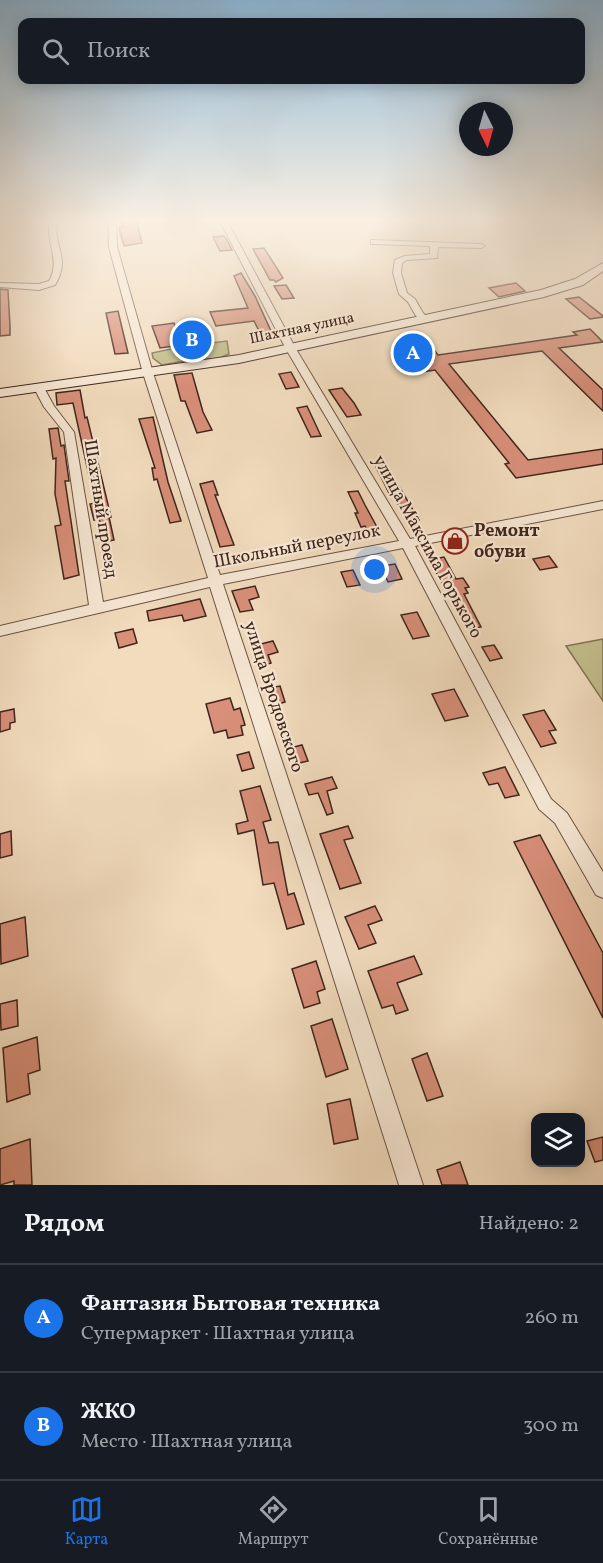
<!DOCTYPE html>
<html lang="ru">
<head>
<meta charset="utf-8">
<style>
	body { margin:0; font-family:Vollkorn,serif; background:#242831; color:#f1f3f6 }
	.controls { position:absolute; right:18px; bottom:18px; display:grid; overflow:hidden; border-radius:12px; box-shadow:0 3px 15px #0003 }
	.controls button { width:54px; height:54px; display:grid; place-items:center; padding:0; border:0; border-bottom:2px solid #363941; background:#171b24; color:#f1f3f6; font:30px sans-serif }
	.compass { position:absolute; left:459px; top:102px; width:54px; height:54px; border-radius:50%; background:#171b24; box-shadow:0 3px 15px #0003; rotate:175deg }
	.you { position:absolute; left:375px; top:570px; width:21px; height:21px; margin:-15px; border:4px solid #fff; border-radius:50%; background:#1a73e8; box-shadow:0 0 0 9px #1a73e833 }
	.badge { display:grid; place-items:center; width:39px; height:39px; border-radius:50%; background:#1a73e8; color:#fff; font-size:20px; font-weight:700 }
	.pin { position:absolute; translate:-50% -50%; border:3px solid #fff; box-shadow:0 2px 6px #0006 }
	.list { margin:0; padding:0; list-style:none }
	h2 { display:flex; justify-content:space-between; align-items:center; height:78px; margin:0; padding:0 24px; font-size:26px }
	h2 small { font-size:20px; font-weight:400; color:#9ea1a6 }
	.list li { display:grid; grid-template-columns:39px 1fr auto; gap:18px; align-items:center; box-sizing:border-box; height:108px; padding:0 24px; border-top:2px solid #363941 }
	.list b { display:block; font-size:22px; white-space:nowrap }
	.list p { margin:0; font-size:20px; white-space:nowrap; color:#9ea1a6 }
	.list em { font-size:20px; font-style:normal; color:#9ea1a6 }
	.icon { flex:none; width:33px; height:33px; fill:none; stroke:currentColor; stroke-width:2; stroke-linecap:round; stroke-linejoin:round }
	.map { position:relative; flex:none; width:603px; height:1185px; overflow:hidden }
	.search { position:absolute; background:#171b24; box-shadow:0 3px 15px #0003; left:18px; right:18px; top:18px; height:66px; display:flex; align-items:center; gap:15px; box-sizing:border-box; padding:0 21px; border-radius:12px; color:#9ea1a6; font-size:22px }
	.sheet { height:294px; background:#171b24 }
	nav { display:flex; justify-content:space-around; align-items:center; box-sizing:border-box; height:84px; border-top:2px solid #363941; background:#171b24; font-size:16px; color:#9ea1a6 }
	nav a { display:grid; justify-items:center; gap:3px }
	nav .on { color:#1a73e8 }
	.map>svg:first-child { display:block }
	.green { fill:#c2be8c; stroke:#807254; stroke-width:1.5 }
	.building { fill:#d98f7a; stroke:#3f251b; stroke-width:1.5 }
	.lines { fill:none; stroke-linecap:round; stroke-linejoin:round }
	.minor-casing { stroke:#6c5344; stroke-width:2 }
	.secondary-casing { stroke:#3f251b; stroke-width:2 }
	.minor { fill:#f7e8d5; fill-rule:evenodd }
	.secondary { fill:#f7e8d5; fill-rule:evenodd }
	.labels { text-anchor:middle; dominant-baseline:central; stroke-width:4.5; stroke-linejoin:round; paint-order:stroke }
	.far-street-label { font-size:15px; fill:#3f251b; stroke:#f7e8d5 }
	.street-label { font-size:18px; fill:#3f251b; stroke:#f7e8d5 }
	.poi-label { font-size:18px; font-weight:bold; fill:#3f251b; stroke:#f7e8d5; text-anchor:start }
</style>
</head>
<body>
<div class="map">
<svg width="603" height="1185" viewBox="0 0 603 1185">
	<rect width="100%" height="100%" fill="#f2dcbe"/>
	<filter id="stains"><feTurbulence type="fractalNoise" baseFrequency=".00333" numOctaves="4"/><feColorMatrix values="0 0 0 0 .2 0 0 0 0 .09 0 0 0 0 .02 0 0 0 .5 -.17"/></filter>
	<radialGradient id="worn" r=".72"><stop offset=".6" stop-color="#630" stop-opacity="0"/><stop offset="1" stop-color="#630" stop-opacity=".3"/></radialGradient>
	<g class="green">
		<path d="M 227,341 L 229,354 C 220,358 211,362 202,356 L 203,350 L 198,350 L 203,344 Z"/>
		<path d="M 180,347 L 188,350 L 190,360 L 162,365 L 153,358 L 152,353 Z"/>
		<path d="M 603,639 L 603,701 L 566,646 Z"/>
	</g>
	<g class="building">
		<path d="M 120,219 L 136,219 L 142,243 L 124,246 L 119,228 L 123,227 Z"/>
		<path d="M 224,236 L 227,240 L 232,250 L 220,251 L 213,237 Z"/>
		<path d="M 264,248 L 283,278 L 276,282 L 274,280 L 270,280 L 253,249 Z"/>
		<path d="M 241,273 L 255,296 L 271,331 L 260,333 L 254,321 L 216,326 L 210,312 L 248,308 L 234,276 Z"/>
		<path d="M 516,283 L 525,291 L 499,297 L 489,288 Z"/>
		<path d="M 286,285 L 294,298 L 282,299 L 274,286 Z"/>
		<path d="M 0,289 L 8,290 L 10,326 L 10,335 L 0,336 Z"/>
		<path d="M 579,297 L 603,316 L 603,317 L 590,319 L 566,299 Z"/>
		<path d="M 118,311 L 128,353 L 115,354 L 106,313 Z"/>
		<path d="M 174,323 L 182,345 L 160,348 L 152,326 Z"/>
		<path d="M 590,329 L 603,342 L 559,348 L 603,390 L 603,411 L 542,351 L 449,364 L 528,460 L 603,449 L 603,464 L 516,478 L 505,464 L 509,463 L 435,370 L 415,373 L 402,355 L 435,351 L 438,355 L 577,335 L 573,332 Z"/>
		<path d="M 291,372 L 299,387 L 286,389 L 279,374 Z"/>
		<path d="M 192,373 L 203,412 L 212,430 L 197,433 L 185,401 L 181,401 L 174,375 Z"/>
		<path d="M 342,388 L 354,403 L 361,415 L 347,417 L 329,390 Z"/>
		<path d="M 80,390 L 85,418 L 87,417 L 111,517 L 109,517 L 114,540 L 104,542 L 99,519 L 94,520 L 90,504 L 95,503 L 73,403 L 57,405 L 56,393 Z"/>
		<path d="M 307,406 L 321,436 L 311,437 L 297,408 Z"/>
		<path d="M 153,417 L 168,482 L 181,521 L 170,523 L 157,479 L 154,480 L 152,468 L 155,468 L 139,419 Z"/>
		<path d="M 58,428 L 61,446 L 64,445 L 69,481 L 65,481 L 79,575 L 64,579 L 55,526 L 61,525 L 55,494 L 56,458 L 53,459 L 49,429 Z"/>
		<path d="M 387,465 L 394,478 L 419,520 L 408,522 L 393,495 L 390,495 L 376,467 Z"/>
		<path d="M 213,481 L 218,495 L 215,495 L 234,545 L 220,547 L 200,484 Z"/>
		<path d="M 358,491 L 365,505 L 378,529 L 368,531 L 365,526 L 361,527 L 355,513 L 358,513 L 348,492 Z"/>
		<path d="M 549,556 L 557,567 L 540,570 L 533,559 Z"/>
		<path d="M 444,557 L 456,579 L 463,578 L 469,587 L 465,588 L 468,593 L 464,594 L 481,627 L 469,629 L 429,560 Z"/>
		<path d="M 395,564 L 402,579 L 388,582 L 381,566 Z"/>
		<path d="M 353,570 L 360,585 L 347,587 L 341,572 Z"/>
		<path d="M 255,586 L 259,597 L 249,600 L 253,610 L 240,612 L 232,591 Z"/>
		<path d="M 200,599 L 206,616 L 184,621 L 182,615 L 149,621 L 147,611 Z"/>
		<path d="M 417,612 L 429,636 L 413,639 L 401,615 Z"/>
		<path d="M 133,629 L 137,643 L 119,648 L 115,633 Z"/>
		<path d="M 273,641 L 278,652 L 268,655 L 271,663 L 261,666 L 253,646 Z"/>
		<path d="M 494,645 L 502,658 L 490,661 L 482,647 Z"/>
		<path d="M 280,686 L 285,702 L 275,705 L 269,688 Z"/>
		<path d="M 454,689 L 468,716 L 445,721 L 432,694 Z"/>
		<path d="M 230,698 L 234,710 L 240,708 L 245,725 L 241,726 L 243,735 L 228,738 L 226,730 L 214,733 L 206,704 Z"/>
		<path d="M 14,709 L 15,722 L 10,723 L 10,729 L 0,732 L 0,712 Z"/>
		<path d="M 544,710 L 556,730 L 549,731 L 556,743 L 541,747 L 523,715 Z"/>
		<path d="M 302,745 L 308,761 L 295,764 L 290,748 Z"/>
		<path d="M 249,752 L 254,768 L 242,771 L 237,755 Z"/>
		<path d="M 505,767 L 519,795 L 505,798 L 498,783 L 489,785 L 483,773 Z"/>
		<path d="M 332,777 L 337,788 L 327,791 L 333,813 L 327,815 L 318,793 L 309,795 L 305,784 Z"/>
		<path d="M 260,786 L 271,820 L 263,822 L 269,843 L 278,842 L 288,895 L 294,893 L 304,924 L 287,929 L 274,883 L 263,885 L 254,830 L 238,834 L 236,824 L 248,821 L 240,791 Z"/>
		<path d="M 348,826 L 353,838 L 344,840 L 361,883 L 340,889 L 320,834 Z"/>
		<path d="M 11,831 L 12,855 L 0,858 L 0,834 Z"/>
		<path d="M 540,835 L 603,953 L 603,1018 L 514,842 Z"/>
		<path d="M 375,906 L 382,920 L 368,925 L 376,943 L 359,949 L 345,917 Z"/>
		<path d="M 25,917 L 28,956 L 1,964 L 0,924 Z"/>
		<path d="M 414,956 L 422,974 L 397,983 L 408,1010 L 396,1014 L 393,1005 L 382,1008 L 368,971 Z"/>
		<path d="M 316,961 L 325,989 L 317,992 L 320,1003 L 304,1008 L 292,969 Z"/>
		<path d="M 17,1000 L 18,1026 L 1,1030 L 0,1004 Z"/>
		<path d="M 332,1019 L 348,1069 L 326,1077 L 311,1026 Z"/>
		<path d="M 37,1037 L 40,1070 L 28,1074 L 30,1094 L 7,1102 L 3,1048 Z"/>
		<path d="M 427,1053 L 443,1096 L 427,1101 L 412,1059 Z"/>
		<path d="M 350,1099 L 358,1139 L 334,1144 L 327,1104 Z"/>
		<path d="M 603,1137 L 603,1160 L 595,1162 L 587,1141 Z"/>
		<path d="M 30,1139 L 32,1185 L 14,1185 L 14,1181 L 0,1185 L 0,1149 Z"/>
		<path d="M 460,1162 L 468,1185 L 442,1185 L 437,1170 Z"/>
	</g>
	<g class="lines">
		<g class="minor-casing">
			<g id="minor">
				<path d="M 51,219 L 59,219 C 49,243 73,256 55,285 L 39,290 L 0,287 L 0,283 L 39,284 L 49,281 C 62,259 43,240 51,219 Z"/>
				<path d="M 108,219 L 116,219 L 117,247 L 153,373 L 220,575 L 399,541 L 286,349 L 219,219 L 226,219 L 296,349 L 410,539 L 603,501 L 603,509 L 415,546 L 551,799 L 567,813 L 603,872 L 603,898 L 596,895 L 555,823 L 539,809 L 403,548 L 223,584 L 423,1185 L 399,1185 L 210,587 L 0,636 L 0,626 L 89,605 L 64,432 L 44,407 L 34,388 L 35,386 L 43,386 L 54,406 L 74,432 L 103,602 L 208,578 L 143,373 L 109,247 Z"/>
				<path d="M 371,240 L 481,244 L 485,246 L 481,248 L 438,247 L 437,258 L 407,260 L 402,263 L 401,273 L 407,293 L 415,299 L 423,313 L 429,319 L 425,322 L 416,316 L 408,302 L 399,294 L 393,273 L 395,260 L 405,256 L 430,254 L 430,246 L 374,244 L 371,244 Z"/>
			</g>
		</g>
		<g class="secondary-casing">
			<path id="secondary" d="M 603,263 L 603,271 L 583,285 L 544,297 L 239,363 L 0,397 L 0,389 L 239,355 L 541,290 L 575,279 Z"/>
		</g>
		<use href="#minor" class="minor"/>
		<use href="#secondary" class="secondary"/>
	</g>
	<linearGradient id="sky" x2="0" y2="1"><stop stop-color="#8bb6d6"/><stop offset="0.57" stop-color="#f9efe2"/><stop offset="1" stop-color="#f9efe2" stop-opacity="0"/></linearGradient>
	<rect width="603" height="385" fill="url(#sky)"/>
	<defs>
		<g id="shop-ring" transform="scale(1.35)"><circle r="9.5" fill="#f7e8d5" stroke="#8f2418" stroke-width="1.5"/><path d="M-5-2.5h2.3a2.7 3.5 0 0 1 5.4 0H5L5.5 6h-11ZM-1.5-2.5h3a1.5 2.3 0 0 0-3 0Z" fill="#8f2418"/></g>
	</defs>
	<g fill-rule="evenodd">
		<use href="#shop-ring" x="455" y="541"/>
	</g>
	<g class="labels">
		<g class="far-street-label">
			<text transform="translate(302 329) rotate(-12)">Шахтная улица</text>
		</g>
		<g class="street-label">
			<text transform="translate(100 509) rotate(81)">Шахтный проезд</text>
			<text transform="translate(297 547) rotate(-11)">Школьный переулок</text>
			<text transform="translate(427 547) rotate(61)">улица Максима Горького</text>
			<text transform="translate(273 697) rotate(72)">улица Бродовского</text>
		</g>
		<g class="poi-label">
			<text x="474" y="531">Ремонт<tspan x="474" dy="21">обуви</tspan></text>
		</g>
	</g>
	<rect width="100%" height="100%" filter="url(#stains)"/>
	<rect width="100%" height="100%" fill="url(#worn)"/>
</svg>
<div class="controls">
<button><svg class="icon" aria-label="layers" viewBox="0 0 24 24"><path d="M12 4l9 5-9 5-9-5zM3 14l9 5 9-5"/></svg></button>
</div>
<svg class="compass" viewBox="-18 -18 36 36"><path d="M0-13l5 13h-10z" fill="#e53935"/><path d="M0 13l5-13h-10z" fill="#9ea1a6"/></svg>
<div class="you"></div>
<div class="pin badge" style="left:413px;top:353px">A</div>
<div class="pin badge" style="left:192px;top:340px">B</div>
<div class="search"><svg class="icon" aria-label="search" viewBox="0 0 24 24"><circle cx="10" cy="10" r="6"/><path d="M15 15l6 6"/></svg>Поиск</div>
</div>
<section class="sheet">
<h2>Рядом<small>Найдено: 2</small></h2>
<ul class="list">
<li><span class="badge">A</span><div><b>Фантазия Бытовая техника</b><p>Супермаркет · Шахтная улица</p></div><em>260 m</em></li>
<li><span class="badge">B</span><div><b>ЖКО</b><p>Место · Шахтная улица</p></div><em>300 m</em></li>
</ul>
</section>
<nav>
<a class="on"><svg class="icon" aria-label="map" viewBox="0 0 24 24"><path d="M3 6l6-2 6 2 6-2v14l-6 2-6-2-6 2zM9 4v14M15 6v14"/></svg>Карта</a>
<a><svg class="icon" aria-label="directions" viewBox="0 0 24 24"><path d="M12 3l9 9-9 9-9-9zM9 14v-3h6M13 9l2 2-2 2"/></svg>Маршрут</a>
<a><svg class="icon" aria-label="saved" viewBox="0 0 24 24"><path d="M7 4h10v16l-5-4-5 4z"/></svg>Сохранённые</a>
</nav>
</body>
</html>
